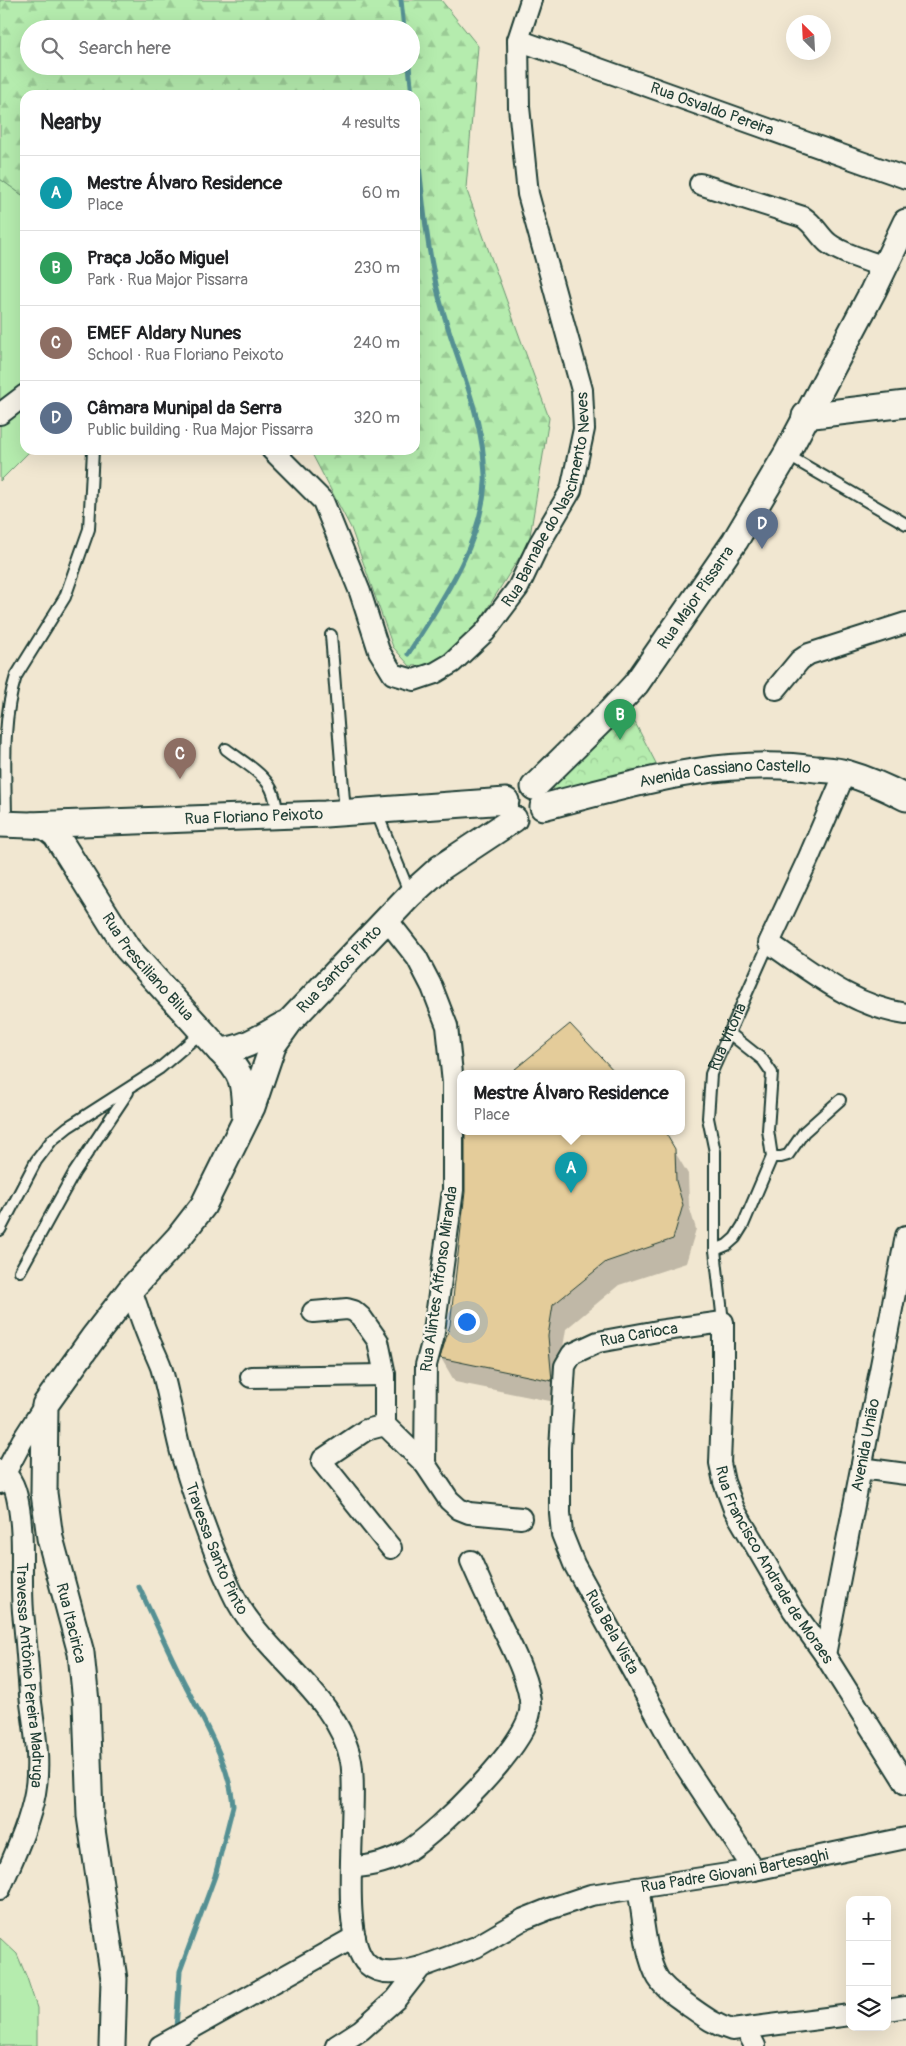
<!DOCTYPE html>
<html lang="en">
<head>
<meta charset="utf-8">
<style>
	body { margin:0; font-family:Pangolin,sans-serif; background:#f2f2f2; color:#202124 }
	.controls { position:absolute; right:15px; bottom:15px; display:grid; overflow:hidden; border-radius:10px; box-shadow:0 5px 20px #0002 }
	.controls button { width:45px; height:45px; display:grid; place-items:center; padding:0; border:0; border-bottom:1px solid #e0e0e0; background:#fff; color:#202124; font:25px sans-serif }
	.compass { position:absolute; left:786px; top:15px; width:45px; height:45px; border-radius:50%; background:#fff; box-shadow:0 5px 20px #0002; rotate:336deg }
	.you { position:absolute; left:466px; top:1321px; width:18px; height:18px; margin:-12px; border:4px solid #fff; border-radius:50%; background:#1a73e8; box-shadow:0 0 0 8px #1a73e833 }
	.badge { display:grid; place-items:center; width:32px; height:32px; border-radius:50%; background:#1a73e8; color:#fff; font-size:16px; font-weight:700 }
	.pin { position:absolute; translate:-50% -41px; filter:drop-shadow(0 1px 2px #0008) }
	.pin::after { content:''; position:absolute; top:26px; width:18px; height:15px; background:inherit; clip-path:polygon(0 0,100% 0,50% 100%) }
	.popup { position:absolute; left:457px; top:1070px; width:228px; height:65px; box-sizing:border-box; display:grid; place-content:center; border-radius:10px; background:#fff; filter:drop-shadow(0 1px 4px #0005); font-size:16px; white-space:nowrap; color:#757577 }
	.popup b { font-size:19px; color:#202124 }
	.popup::after { content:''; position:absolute; left:50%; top:100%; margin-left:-10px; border:10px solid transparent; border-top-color:#fff }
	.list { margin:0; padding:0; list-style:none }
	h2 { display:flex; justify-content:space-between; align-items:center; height:65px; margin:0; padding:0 20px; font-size:21px }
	h2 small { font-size:16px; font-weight:400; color:#757577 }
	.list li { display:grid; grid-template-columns:32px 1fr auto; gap:15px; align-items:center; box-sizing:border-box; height:75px; padding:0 20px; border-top:1px solid #e0e0e0 }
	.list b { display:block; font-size:19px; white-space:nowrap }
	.list p { margin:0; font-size:16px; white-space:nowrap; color:#757577 }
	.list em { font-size:16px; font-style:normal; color:#757577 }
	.icon { flex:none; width:28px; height:28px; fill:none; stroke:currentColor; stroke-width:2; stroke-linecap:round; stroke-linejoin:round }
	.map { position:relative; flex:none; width:906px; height:2046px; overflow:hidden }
	.search { position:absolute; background:#fff; box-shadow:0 5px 20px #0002; left:20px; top:20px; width:400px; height:55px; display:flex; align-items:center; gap:12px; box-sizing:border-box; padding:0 18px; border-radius:28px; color:#757577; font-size:19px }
	.panel { position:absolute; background:#fff; box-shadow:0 5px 20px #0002; left:20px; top:90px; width:400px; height:365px; border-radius:15px }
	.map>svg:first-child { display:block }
	.grass { fill:#b5ecae; stroke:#6a9471 }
	.forest { fill:url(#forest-firs); stroke:#6a9471; fill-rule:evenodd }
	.park { fill:url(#park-crowns); stroke:#6a9471 }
	.shadow { fill:#0003 }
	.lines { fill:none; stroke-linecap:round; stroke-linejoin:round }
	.stream { stroke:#549093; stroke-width:5 }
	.building { fill:#e4cc9a; stroke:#1f3d34 }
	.service-casing { stroke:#1f3d34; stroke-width:14 }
	.minor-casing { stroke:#1f3d34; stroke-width:24 }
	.tertiary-casing { stroke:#1f3d34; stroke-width:29 }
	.service { stroke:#f7f3e8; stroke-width:10 }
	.minor { stroke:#f7f3e8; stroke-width:20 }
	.tertiary { stroke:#f7f3e8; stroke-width:25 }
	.labels { text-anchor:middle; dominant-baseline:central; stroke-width:5; stroke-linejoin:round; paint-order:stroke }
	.street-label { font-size:16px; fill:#1f3d34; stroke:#f7f3e8 }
</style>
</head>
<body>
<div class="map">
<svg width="906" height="2046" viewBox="0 0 906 2046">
	<defs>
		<pattern id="forest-firs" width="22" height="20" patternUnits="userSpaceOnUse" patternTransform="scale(1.25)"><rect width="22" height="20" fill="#b5ecae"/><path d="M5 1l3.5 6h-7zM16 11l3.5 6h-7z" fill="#9bcb96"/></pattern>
		<pattern id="park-crowns" width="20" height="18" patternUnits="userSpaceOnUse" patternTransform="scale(1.25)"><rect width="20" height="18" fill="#b5ecae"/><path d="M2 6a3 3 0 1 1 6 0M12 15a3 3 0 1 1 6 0" fill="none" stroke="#9bcb96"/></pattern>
	</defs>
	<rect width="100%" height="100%" fill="#f1e7d1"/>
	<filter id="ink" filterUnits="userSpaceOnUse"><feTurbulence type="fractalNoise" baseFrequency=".02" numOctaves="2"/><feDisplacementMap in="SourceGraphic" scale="10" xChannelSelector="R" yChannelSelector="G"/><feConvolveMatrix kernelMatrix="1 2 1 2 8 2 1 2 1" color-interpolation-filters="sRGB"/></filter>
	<g filter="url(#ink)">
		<g class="grass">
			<path d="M 0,179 L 25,197 L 25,450 L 31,450 L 0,481 Z"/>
			<path d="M 0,1938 L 17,1954 L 27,1978 L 37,2008 L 37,2046 L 0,2046 Z"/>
		</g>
		<path class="forest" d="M 0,0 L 441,0 L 478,46 L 466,188 L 549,418 L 529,542 L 460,652 L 436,665 L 410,666 L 393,647 L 351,528 L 310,450 L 415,450 L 415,95 L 25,95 L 25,197 L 0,179 ZM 29,29 L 411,29 L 411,66 L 29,66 Z"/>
		<path class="park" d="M 629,711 L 659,769 L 558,801 L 552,783 L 563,770 Z"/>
		<g class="shadow">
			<path d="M 570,1026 L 616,1074 L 511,1074 Z"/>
			<path d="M 466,1132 L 663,1132 L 688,1174 L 689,1206 L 696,1229 L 686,1263 L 619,1285 L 566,1329 L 561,1360 L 565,1404 L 455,1382 L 441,1358 L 451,1325 L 466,1192 Z"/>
		</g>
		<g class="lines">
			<g class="stream">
				<path d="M 401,0 L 404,29"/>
				<path d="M 409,66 L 412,95"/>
				<path d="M 408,654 C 441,602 481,546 485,483 C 486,476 484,468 484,461 C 479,404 453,351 439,297 C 425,241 421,182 415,125"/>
				<path d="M 139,1587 C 155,1621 170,1655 187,1688 C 205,1725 230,1764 233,1806 L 215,1876 L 180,1971 L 176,2029"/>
			</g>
		</g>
		<g class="building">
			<path d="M 570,1024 L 617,1074 L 509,1074 Z"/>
			<path d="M 465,1132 L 665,1132 L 675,1149 L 676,1181 L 683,1205 L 673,1239 L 606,1262 L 553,1305 L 548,1336 L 552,1381 L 440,1358 L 450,1325 L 465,1192 Z"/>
		</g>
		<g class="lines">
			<g class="service-casing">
				<g id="service">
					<path d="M 787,455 L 906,524"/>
					<path d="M 331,635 L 345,813"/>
					<path d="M 226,749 C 240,760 259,770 269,785 C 275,793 276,805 278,815"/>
					<path d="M 376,811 L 410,894"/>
					<path d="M 6,824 C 6,775 1,723 16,676 L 65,597 L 89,529 L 93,450"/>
					<path d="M 772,1157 L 781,1157 L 788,1155 L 804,1132 L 840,1100"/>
					<path d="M 0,1230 L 36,1161 L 52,1140 L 68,1127 L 160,1068 L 202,1032"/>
					<path d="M 715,1250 L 727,1245 L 735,1238 L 743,1225 L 772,1157 L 768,1130 L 772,1073 L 763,1060 L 729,1033"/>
					<path d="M 20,1271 L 74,1173 L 128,1092"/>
					<path id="s1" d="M 723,1322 L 715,1250 L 715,1152 L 708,1118 L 711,1074 L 769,943"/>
				</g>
			</g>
			<g class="minor-casing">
				<g id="minor">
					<path id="s2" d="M 518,40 L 906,178"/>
					<path d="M 700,184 L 803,217 C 815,225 818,234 828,243 C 839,252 869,262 883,266"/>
					<path d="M 0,414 L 25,395"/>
					<path id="s3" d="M 272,450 L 323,501 L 360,592 L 379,651 L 393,674 L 414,680 L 435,673 L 452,663 L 485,632 L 518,588 L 538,546 L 571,490 L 584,429 L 582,390 L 528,194 L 519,107 L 518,40 L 531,0"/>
					<path d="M 776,689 L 800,660 L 809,654 L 906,623"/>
					<path d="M 845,773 L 809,857 L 769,943 C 812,972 854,1007 906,1014"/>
					<path d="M 388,921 L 417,958 L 432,987 L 447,1026 L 453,1083 L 453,1190 L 433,1339 L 426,1365 L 425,1464"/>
					<path id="s4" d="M 131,1289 C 136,1304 141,1319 147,1334 C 151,1345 157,1356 161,1367 C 170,1397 174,1429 183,1460 C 196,1503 212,1549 231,1590 C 258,1651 338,1694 351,1761 C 359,1806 337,1936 367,1964 C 382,1978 404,1971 421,1967"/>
					<path d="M 313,1312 L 347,1309 L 354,1311 L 361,1317 L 378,1341 L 385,1375 L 385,1425 L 425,1464 L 449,1500 L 459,1509 L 469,1513 L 521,1518"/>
					<path d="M 251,1377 L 385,1375"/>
					<path d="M 385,1425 L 366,1430 L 323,1459 L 322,1462 L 391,1548"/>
					<path d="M 861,1468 L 906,1474"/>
					<path id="s5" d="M 0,1470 C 12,1476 16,1490 18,1502 C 25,1538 20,1575 23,1612 C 26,1639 28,1667 30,1695 C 34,1729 41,1758 35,1793 C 29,1826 13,1858 0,1889"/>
					<path d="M 0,1483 L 22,1441 L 45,1405"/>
					<path id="s6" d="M 825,1655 L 906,1236"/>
					<path d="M 352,1867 C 373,1867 391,1861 409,1850 C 440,1830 524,1748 530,1712 C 534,1685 505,1634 493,1609 C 485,1593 478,1577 471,1561"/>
					<path id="s7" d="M 754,1870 L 682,1761 L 574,1564 L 562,1534 L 560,1513 L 560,1449 L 565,1366 L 572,1354 L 598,1342 L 658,1331 L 723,1322 L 723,1385 L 720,1463 L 724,1482 L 734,1509 L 793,1610 L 825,1655 L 906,1784"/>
					<path d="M 638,1888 C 643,1913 645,1957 658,1978 C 665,1990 678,1997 689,2006 C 703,2016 715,2025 732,2030 L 850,2015"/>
					<path d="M 887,2010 L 906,2007"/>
					<path d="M 746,2029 L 755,2046"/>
					<path d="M 160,2046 L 355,1937"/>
					<path id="s8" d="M 336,2046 L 361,2030 L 396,1999 L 421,1967 L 476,1947 L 524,1919 L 549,1909 L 591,1895 L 754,1870 L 906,1838"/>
				</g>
			</g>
			<g class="tertiary-casing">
				<g id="tertiary">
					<path d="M 805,416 L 906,404"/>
					<path id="s9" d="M 534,787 L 611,711 L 636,684 L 735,541 L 786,455 L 873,291 L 906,222"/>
					<path id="s10" d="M 543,807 C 632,784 723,756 816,769 C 826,770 837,770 846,773 C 867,779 887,788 906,798"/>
					<path id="s11" d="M 0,824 L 29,825 L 325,814 L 506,801"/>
					<path id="s12" d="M 32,825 L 46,827 L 56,835 L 127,948 L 220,1051 C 244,1075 244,1082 245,1116"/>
					<path d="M 220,1051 C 245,1049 263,1036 285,1024"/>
					<path id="s13" d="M 112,2046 L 114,1979 L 90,1816 L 86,1702 L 81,1653 L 50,1538 L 44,1493 L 45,1405 L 93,1338 L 131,1289 L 179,1237 L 203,1206 L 252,1107 L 273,1045 L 291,1020 L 410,895 L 440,868 L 514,819"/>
				</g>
			</g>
			<use href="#service" class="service"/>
			<use href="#minor" class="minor"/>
			<use href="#tertiary" class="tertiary"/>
		</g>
	</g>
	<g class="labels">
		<g class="street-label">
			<text stroke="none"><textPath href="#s2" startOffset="206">Rua Osvaldo Pereira</textPath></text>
			<text stroke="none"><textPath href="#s3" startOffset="518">Rua Barnabe do Nascimento Neves</textPath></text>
			<text stroke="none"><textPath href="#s9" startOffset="250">Rua Major Pissarra</textPath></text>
			<text stroke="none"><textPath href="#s10" startOffset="186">Avenida Cassiano Castello</textPath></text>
			<text stroke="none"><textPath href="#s11" startOffset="254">Rua Floriano Peixoto</textPath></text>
			<text stroke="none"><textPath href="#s12" startOffset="188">Rua Presciliano Bilua</textPath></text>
			<text stroke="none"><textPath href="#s13" startOffset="1179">Rua Santos Pinto</textPath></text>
			<text stroke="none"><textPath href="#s1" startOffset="290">Rua Vitória</textPath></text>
			<text transform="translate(439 1279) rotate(-82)">Rua Alintes Affonso Miranda</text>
			<text stroke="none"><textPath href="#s7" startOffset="640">Rua Carioca</textPath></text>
			<text stroke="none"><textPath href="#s6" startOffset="214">Avenida União</textPath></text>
			<text stroke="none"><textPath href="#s4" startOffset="274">Travessa Santo Pinto</textPath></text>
			<text stroke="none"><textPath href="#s7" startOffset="982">Rua Francisco Andrade de Moraes</textPath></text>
			<text transform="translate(71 1623) rotate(76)">Rua Itacirica</text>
			<text transform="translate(612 1632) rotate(61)">Rua Bela Vista</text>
			<text stroke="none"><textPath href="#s5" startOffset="212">Travessa Antônio Pereira Madruga</textPath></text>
			<text stroke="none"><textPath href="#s8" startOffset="448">Rua Padre Giovani Bartesaghi</textPath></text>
		</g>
	</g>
</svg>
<div class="controls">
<button>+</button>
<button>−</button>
<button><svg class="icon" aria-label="layers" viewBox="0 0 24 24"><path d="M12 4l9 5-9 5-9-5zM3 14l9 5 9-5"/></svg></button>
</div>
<svg class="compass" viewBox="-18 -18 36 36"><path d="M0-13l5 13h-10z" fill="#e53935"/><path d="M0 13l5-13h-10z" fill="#757577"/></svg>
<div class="you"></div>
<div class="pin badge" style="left:571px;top:1193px;background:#0f9aa8">A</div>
<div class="popup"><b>Mestre Álvaro Residence</b>Place</div>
<div class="pin badge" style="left:620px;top:740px;background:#2e9e5b">B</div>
<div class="pin badge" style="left:180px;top:779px;background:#8d6e63">C</div>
<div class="pin badge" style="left:762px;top:549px;background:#5c6f8a">D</div>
<div class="search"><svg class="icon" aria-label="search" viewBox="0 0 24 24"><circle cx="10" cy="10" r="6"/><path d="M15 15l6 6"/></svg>Search here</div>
<section class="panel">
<h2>Nearby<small>4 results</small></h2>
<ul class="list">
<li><span class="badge" style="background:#0f9aa8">A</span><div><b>Mestre Álvaro Residence</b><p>Place</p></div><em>60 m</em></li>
<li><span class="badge" style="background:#2e9e5b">B</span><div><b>Praça João Miguel</b><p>Park · Rua Major Pissarra</p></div><em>230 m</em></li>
<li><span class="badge" style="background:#8d6e63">C</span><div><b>EMEF Aldary Nunes</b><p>School · Rua Floriano Peixoto</p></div><em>240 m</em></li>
<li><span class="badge" style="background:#5c6f8a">D</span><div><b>Câmara Munipal da Serra</b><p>Public building · Rua Major Pissarra</p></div><em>320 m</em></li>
</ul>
</section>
</div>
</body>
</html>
